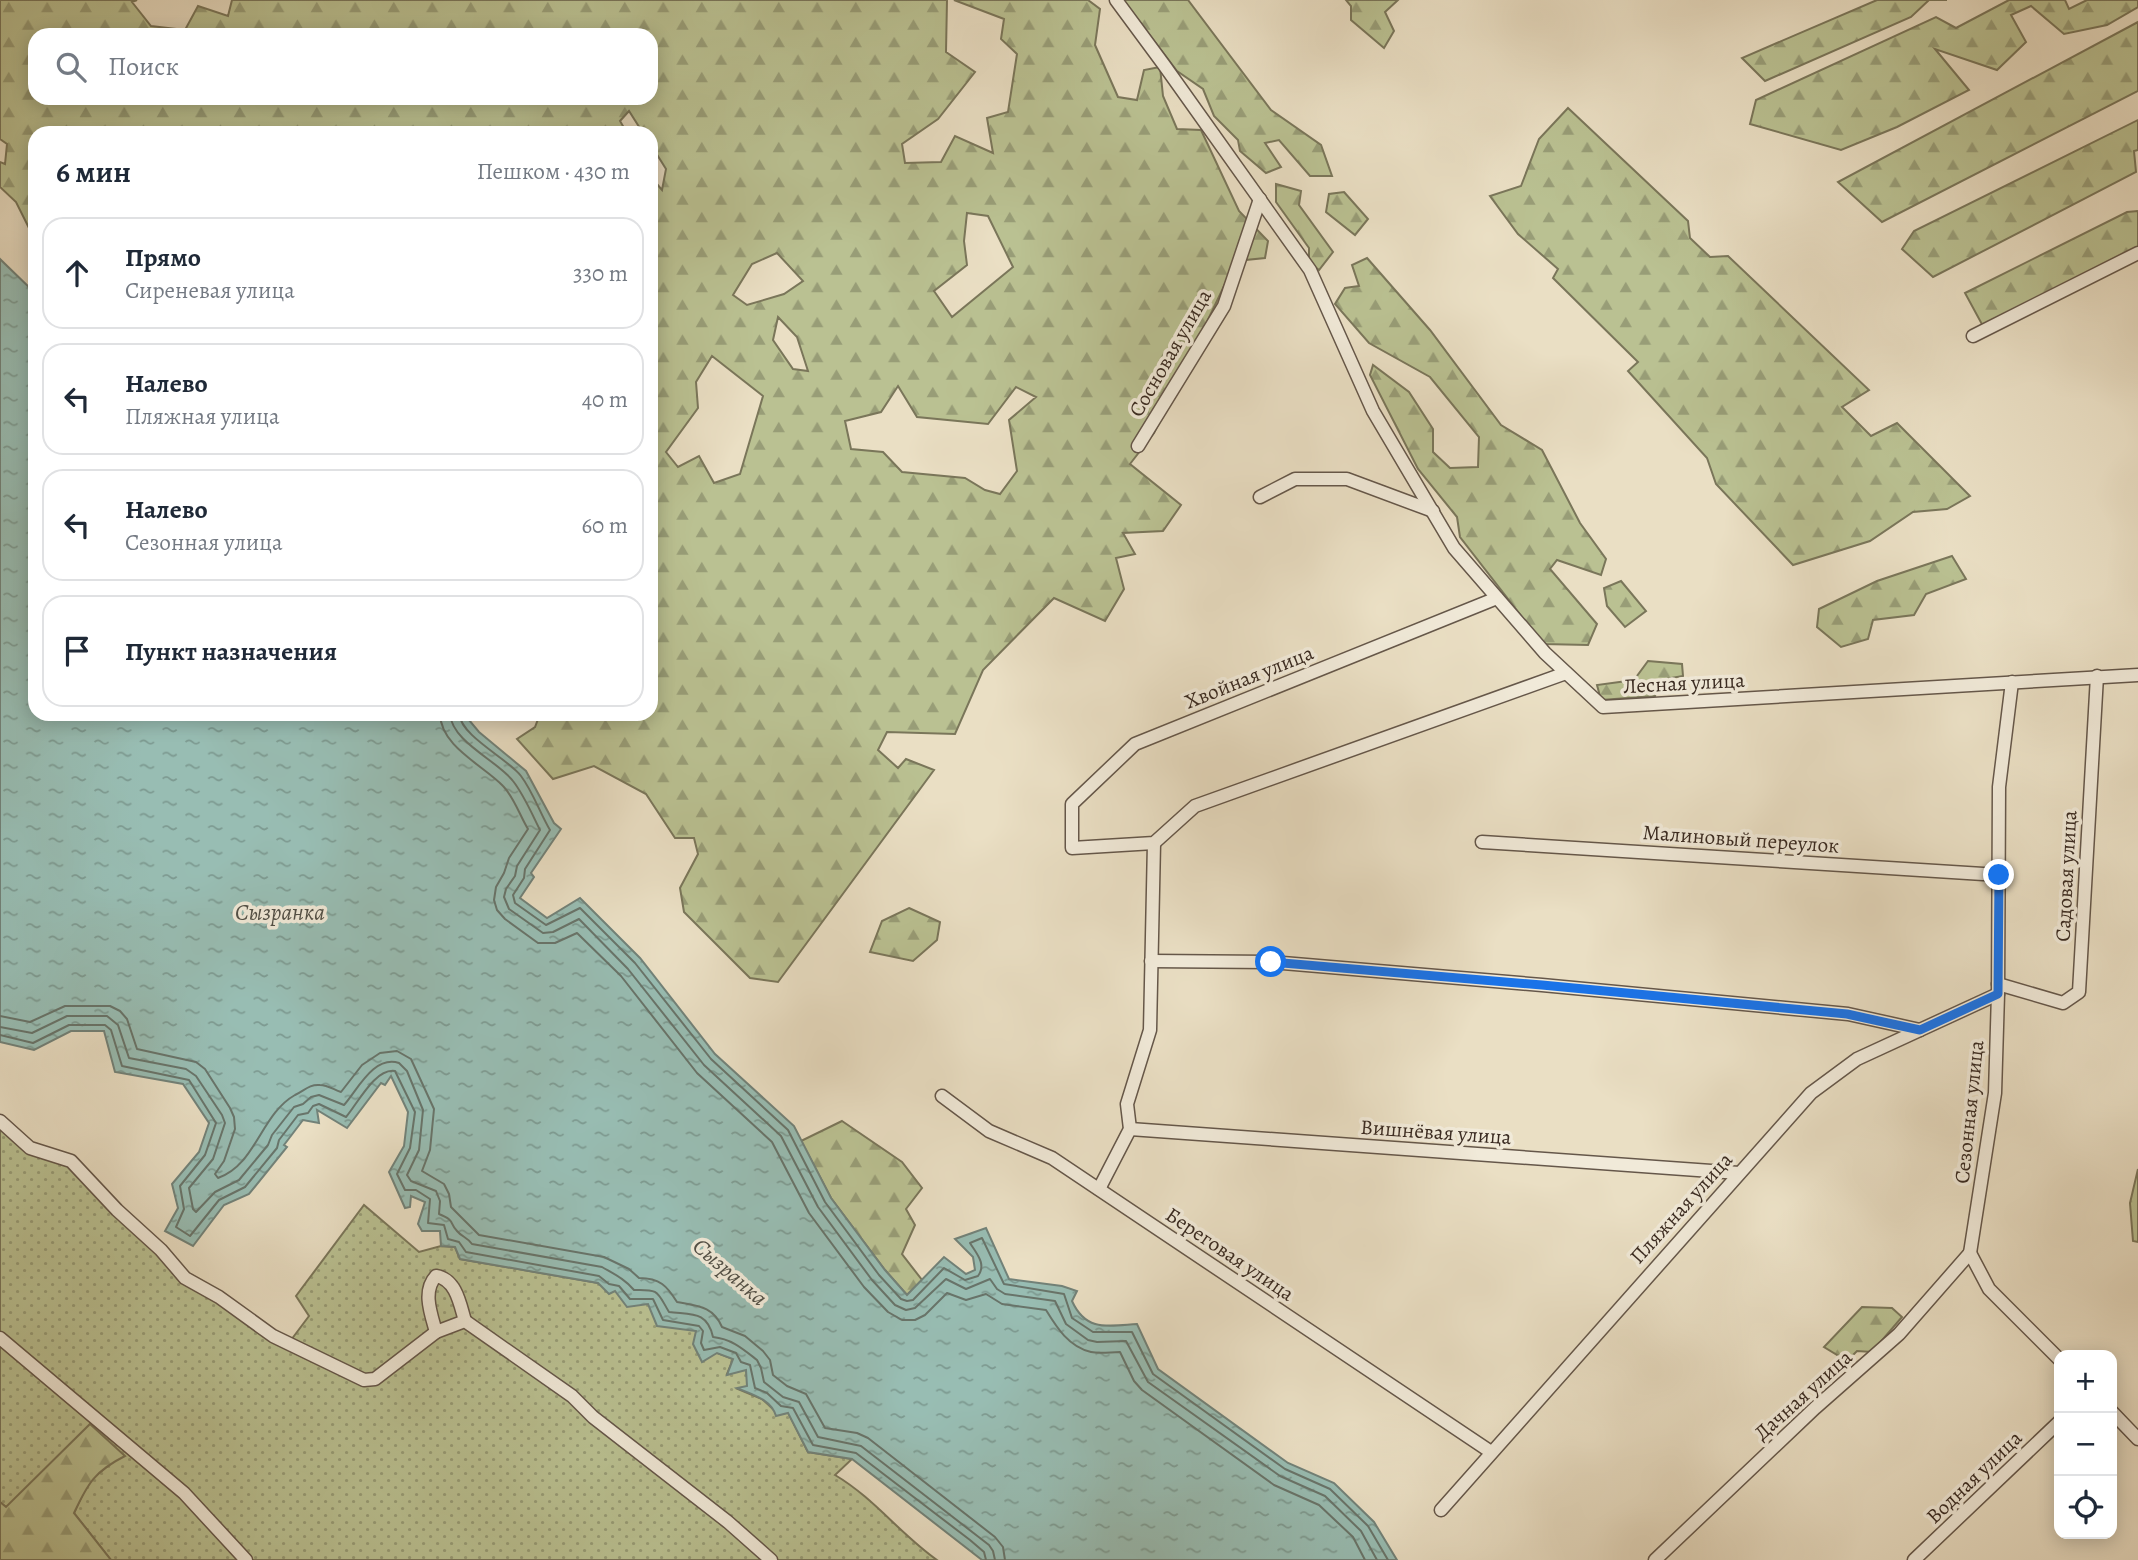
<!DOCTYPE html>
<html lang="ru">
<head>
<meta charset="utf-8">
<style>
	body { margin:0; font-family:Alegreya,serif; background:#f6f6f7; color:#1f2937 }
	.controls { position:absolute; right:21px; bottom:21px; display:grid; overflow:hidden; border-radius:14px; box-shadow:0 4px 18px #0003 }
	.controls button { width:63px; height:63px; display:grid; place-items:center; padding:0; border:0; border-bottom:2px solid #e0e1e3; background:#fff; color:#1f2937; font:35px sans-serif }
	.stop { position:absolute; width:21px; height:21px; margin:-16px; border:5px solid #1a73e8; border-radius:50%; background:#fff }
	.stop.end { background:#1a73e8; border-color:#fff; box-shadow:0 2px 7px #0008 }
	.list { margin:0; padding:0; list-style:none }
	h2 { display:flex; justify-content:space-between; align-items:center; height:91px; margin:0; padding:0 28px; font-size:30px }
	h2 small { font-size:23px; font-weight:400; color:#747a83 }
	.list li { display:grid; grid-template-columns:46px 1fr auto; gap:21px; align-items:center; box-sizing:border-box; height:112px; margin:0 14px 14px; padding:0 14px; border:2px solid #e0e1e3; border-radius:21px }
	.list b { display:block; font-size:26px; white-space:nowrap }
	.list p { margin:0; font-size:23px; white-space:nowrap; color:#747a83 }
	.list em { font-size:23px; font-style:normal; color:#747a83 }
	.icon { flex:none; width:38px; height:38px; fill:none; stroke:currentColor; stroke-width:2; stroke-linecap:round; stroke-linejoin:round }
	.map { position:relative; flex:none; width:2138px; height:1560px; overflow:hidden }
	.search { position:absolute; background:#fff; box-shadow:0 4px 18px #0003; left:28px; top:28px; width:630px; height:77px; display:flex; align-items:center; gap:18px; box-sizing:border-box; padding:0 24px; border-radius:21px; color:#747a83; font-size:26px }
	.panel { position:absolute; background:#fff; box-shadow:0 4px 18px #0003; left:28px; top:126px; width:630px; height:595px; border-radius:21px }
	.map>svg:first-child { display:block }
	.grass { fill:url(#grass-dots); stroke:#7a765a; stroke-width:2 }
	.forest { fill:url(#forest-firs); stroke:#7a765a; stroke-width:2; fill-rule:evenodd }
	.water { fill:url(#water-ripples); stroke:#728279; stroke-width:2 }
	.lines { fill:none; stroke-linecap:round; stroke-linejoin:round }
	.shore { stroke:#68746a; stroke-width:2 }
	.street-casing { stroke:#65574a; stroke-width:15 }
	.street { stroke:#f1ead9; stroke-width:12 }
	.route { stroke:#1a73e8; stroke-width:9 }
	.labels { text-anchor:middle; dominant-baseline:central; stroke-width:7; stroke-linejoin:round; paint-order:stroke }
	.street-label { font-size:21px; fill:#392a21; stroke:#f1ead9 }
	.water-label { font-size:23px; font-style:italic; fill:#514f46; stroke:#f1ead9 }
</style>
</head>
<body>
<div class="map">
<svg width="2138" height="1560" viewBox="0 0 2138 1560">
	<defs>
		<pattern id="grass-dots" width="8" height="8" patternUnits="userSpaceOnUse" patternTransform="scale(1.75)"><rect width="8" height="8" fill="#bac192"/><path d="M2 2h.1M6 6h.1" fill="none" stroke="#989d77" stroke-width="1.8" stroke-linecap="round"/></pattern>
		<pattern id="forest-firs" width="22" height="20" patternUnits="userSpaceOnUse" patternTransform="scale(1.75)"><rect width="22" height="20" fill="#bac192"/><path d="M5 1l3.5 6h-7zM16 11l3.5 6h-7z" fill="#989d77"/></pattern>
		<pattern id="water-ripples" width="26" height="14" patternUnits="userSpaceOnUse" patternTransform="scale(1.75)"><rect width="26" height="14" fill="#98bdb3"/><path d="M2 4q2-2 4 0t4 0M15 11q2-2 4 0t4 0" fill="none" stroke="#7d9a91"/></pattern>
	</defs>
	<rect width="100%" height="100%" fill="#eadfc4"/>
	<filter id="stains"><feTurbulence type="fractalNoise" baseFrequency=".00286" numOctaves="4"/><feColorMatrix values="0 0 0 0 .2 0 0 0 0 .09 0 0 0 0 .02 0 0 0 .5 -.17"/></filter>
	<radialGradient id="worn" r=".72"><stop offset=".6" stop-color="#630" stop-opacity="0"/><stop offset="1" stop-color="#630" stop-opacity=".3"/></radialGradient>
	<path class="grass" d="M 0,1121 L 30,1148 L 71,1161 L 185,1278 L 288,1344 L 309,1316 L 296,1296 L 364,1205 L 419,1252 L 441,1246 L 455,1247 L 460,1259 L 598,1283 L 648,1304 L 696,1331 L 717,1353 L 733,1359 L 727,1374 L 746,1369 L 748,1387 L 738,1389 L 762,1399 L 774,1410 L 788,1412 L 808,1452 L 852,1459 L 835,1475 C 874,1498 900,1534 937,1560 L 111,1560 L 74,1513 L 89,1481 L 113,1462 L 6,1507 L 0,1502 Z"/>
	<g class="forest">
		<path d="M 0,0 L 137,0 L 132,2 L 151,26 L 185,30 L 198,6 L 228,16 L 232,0 L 947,0 L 946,52 L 975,72 L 938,119 L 902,144 L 905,163 L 941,162 L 955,136 L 993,153 L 987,118 L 1008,112 L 1017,54 L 1001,39 L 1004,19 L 954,0 L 1088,0 L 1100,9 L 1095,45 L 1118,97 L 1137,100 L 1144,70 L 1160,67 L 1163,96 L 1177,129 L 1201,130 L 1239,211 L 1268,241 L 1265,258 L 1236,261 L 1154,433 L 1130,464 L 1181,505 L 1163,531 L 1123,533 L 1135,554 L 1116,558 L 1124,589 L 1105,621 L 1054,598 L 983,670 L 955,734 L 887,732 L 878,750 L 898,768 L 906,759 L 934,770 L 778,982 L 750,978 L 684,912 L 680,888 L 698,854 L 694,838 L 675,838 L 646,794 L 594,766 L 553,779 L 517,739 L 535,727 L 540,714 L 651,714 L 651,177 L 662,190 L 666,169 L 651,145 L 651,133 L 643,133 L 629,111 L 620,121 L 627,133 L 35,133 L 35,240 L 16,202 L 0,187 L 0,162 L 5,164 L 7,144 L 0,139 ZM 35,35 L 651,35 L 651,98 L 35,98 ZM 967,213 L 988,216 L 1013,267 L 952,317 L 934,291 L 967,265 L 964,241 ZM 777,253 L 803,281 L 784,294 L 747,305 L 733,295 L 752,264 ZM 778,317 L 797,337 L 808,371 L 793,369 L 773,340 ZM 712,356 L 763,396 L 740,474 L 714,483 L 699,456 L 678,467 L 666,452 L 698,408 L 696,382 ZM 898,386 L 917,417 L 988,424 L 1016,387 L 1036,397 L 1009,420 L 1017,471 L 1000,494 L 985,490 L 965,478 L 902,472 L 883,452 L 851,449 L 845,421 L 881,412 Z"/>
		<path d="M 1123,0 L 1188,0 L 1271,110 L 1321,145 L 1332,176 L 1310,176 L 1279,140 L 1265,143 L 1281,167 L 1266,173 L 1240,151 L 1238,140 L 1214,116 L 1203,89 L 1177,71 Z"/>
		<path d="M 1346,0 L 1398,0 L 1385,12 L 1394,31 L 1384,48 L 1351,20 L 1351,6 Z"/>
		<path d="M 1877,0 L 1947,0 L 1929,0 L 1911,17 L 1765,81 L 1742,58 Z"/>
		<path d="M 2009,0 L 2065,0 L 2069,9 L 2087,0 L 2138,0 L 2138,7 L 2107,25 L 2064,34 L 2031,6 L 2011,15 L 2026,42 L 1997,70 L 1935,49 L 1969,90 L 1897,127 L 1841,150 L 1750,124 L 1756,100 L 1936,17 L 1956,28 Z"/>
		<path d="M 2138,22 L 2138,91 L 1882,222 L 1838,182 Z"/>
		<path d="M 1568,108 L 1688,221 L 1690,238 L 1710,257 L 1728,256 L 1869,390 L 1842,407 L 1871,436 L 1897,423 L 1970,496 L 1947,509 L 1913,512 L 1870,541 L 1793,565 L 1716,484 L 1707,458 L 1628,371 L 1638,362 L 1553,278 L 1558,269 L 1518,234 L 1490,196 L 1521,186 L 1539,139 Z"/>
		<path d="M 2138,120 L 2138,150 L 2134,151 L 2136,172 L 1933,277 L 1902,249 L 1914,231 Z"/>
		<path d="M 1276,184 L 1301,191 L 1299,205 L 1333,252 L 1319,270 L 1309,262 L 1309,248 L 1276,202 Z"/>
		<path d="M 1344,192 L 1368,219 L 1355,235 L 1326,212 L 1329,194 Z"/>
		<path d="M 2138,211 L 2138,258 L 1984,328 L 1965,293 L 2127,212 Z"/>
		<path d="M 1367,258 L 1430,330 L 1501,425 L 1542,450 L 1580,523 L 1606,559 L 1601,575 L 1557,560 L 1550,569 L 1597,624 L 1588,645 L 1543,644 L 1460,537 L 1457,517 L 1418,469 L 1370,375 L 1373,365 L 1409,392 L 1433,429 L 1433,452 L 1450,468 L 1478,467 L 1479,437 L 1430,377 L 1369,343 L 1335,304 L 1345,288 L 1359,286 L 1352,265 Z"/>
		<path d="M 1952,556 L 1966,579 L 1926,594 L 1914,615 L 1873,620 L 1868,639 L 1841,647 L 1817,627 L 1819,609 L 1877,581 Z"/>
		<path d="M 1621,581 L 1646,611 L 1625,627 L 1607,606 L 1604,588 Z"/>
		<path d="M 1648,661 L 1682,664 L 1683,676 L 1660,680 L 1655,696 L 1601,700 L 1597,685 L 1634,680 Z"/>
		<path d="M 909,908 L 940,922 L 937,940 L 913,961 L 870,952 L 882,921 Z"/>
		<path d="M 842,1121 L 902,1162 L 922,1188 L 906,1209 L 915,1225 L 902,1254 L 922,1280 L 907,1295 L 885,1270 L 831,1198 L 801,1141 Z"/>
		<path d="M 2138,1169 L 2138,1242 L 2133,1241 L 2130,1203 Z"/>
		<path d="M 1862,1307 L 1892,1308 L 1902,1317 L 1872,1352 L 1857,1351 L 1847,1361 L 1824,1347 Z"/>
		<path d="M 90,1424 L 125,1456 C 95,1471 88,1483 74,1513 L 111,1560 L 0,1560 L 0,1502 L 6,1507 Z"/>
	</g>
	<path class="water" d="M 0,259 L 35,293 L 35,714 L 464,714 L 479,732 L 526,771 L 554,823 L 561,829 L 531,873 L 534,877 L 520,898 L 547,918 L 580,898 L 640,958 L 715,1054 L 794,1126 L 831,1198 L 885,1270 L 907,1295 L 944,1257 L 966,1274 L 975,1270 L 973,1257 L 955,1239 L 986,1228 L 1009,1279 L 1062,1286 L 1077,1291 L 1072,1301 C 1086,1332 1108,1326 1137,1324 L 1158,1369 L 1288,1463 L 1334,1483 L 1374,1522 L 1397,1560 L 982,1560 L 852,1459 L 808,1452 L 788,1413 L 776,1416 C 771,1399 751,1394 737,1388 L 747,1386 L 746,1370 L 727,1375 L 733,1359 L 717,1353 L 702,1362 L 693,1344 L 696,1331 L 657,1326 L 648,1304 L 627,1307 L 615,1291 L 609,1294 L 598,1283 L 460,1259 L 455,1247 L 441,1246 L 440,1231 L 422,1231 L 418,1224 L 425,1202 L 411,1196 L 410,1207 L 405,1208 L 389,1172 L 404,1146 L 408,1112 L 391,1076 L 385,1085 L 381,1083 L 347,1128 L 317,1110 L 319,1123 L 303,1120 L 284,1145 L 287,1147 L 249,1194 L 224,1205 L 193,1246 L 165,1231 L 178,1208 L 172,1184 L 199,1152 L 209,1123 L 183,1084 L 115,1072 L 104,1031 L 71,1031 L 34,1050 L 0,1042 Z"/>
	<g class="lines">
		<g class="shore">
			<path d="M 440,714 C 441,747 483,765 503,786 C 514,797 520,816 528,829 L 509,858 L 504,873 L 496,887 L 494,900 L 497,910 L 505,919 L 538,943 L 555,943 L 577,933 L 621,976 L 697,1073 L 772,1142 L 809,1213 L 864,1287 L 888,1312 L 902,1320 L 915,1320 L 925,1315 L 947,1293 L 966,1300 L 986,1294 L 1002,1304 L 1046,1310 C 1057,1328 1069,1347 1091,1352 C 1100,1354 1111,1352 1120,1352 L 1134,1381 L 1142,1390 L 1274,1485 L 1319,1505 L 1353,1537 L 1365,1560"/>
			<path d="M 450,714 C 452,742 498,761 513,781 C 524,795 532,814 540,830 L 517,866 L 515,876 L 506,889 L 504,897 L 509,909 L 543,933 L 553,932 L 579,919 L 628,969 L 704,1065 L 781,1136 L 818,1207 L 872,1280 L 895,1305 L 906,1310 L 915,1308 L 946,1279 L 966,1289 L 990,1279 L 997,1289 L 1005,1294 L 1055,1301 L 1066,1324 L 1088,1340 L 1097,1342 L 1126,1341 L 1148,1382 L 1280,1476 L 1325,1496 L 1361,1531 L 1377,1560"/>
			<path d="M 459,714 C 462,737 507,758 521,776 C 533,792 540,813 550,830 L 525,869 L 524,878 L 513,895 L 515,903 L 546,925 L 580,908 L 635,963 L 711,1059 L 788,1130 L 825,1202 L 879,1275 L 901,1299 L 907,1301 L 913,1300 L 944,1268 L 965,1280 L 978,1276 C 987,1264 976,1253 970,1243 L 982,1238 L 1004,1284 L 1064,1294 L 1072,1318 L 1093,1332 L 1132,1332 L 1153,1374 L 1285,1469 L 1330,1489 L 1368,1526 L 1388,1560"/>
			<path d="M 0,1016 L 30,1022 L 65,1006 L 110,1006 L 120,1011 L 127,1019 L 137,1049 L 196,1062 L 205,1069 L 230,1108 L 234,1117 L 235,1129 L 224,1161 L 215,1174 L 218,1178 C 256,1165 261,1114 295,1095 C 304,1091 309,1084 320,1085 C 328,1085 334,1090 341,1092 L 362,1065 L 380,1053 L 397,1051 L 411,1059 L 434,1109 L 430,1150 L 422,1171 L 444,1184 L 449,1194 L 451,1207 L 479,1235 L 604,1257 L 629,1269 L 639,1278 C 660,1278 667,1286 677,1302 C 698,1306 713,1306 722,1327 L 745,1336 L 763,1351 L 770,1360 L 773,1375 L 787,1386 L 806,1394 L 825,1428 L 857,1433 L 868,1438 L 995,1537 L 1003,1547 L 1005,1560"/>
			<path d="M 0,1027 L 32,1033 L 67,1016 L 107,1016 L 118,1025 L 129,1058 L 186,1069 L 196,1076 L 222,1115 L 225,1123 L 213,1159 L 189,1188 L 193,1209 L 196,1212 L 215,1192 L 239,1180 L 268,1145 L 272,1135 L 294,1107 L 303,1104 L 311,1097 L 319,1095 L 344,1105 C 358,1089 374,1055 399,1063 L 407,1071 L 423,1110 L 419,1150 L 407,1175 L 411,1181 L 436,1191 L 440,1201 L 439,1214 C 456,1221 449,1223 457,1231 C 462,1237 467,1237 472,1244 L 602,1267 C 614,1274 625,1279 634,1290 C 660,1289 657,1292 669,1312 C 692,1315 707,1311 713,1337 C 732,1339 743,1349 757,1360 L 761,1368 L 764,1382 L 783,1397 L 799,1402 L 818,1437 L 861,1446 L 989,1545 L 993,1551 L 995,1560"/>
			<path d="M 0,1035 L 33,1043 L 69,1025 L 105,1025 L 111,1030 L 122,1066 L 189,1080 L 216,1123 L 205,1155 L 180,1186 L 184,1209 L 176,1227 L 190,1236 L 219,1200 L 245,1187 L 277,1148 L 279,1140 L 298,1115 L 308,1113 L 313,1106 L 319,1104 L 346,1117 C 358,1103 375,1068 395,1071 L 415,1112 L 410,1148 L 397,1174 L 405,1190 L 416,1190 L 430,1199 L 428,1223 L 444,1225 L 448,1239 L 459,1242 L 466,1252 L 599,1276 L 609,1284 L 619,1286 L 630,1299 L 653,1299 L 663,1320 L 699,1326 L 703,1331 L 701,1343 L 704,1350 L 720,1347 L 736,1353 L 741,1362 L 750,1365 L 755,1388 L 767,1393 L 781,1406 L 793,1408 L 813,1445 L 856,1453 L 970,1540 L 984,1552 L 986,1560"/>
		</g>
		<g class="street-casing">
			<g id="street">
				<path d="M 1116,0 L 1164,65 L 1310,270 L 1373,411 L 1454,548 L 1545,653 L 1603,707 L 2138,675"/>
				<path d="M 1973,336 L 2138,253"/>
				<path d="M 1138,446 L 1224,306 L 1260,199"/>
				<path d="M 1260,497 L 1295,479 L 1347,479 L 1433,511"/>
				<path d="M 1497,598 L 1135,744 L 1072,804 L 1072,848 L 1154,843 L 1195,806 L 1566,673"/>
				<path d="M 1482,842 L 1999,875"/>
				<path d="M 1151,961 L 1271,962 L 1542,985 L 1848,1014 L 1920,1030"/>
				<path d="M 1998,984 L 2063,1003 L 2079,992 L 2097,676"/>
				<path d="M 942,1096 L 989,1131 L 1052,1158 L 1491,1452"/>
				<path d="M 0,1121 L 30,1148 L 71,1161 L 117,1210 L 161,1250 L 185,1278 L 219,1297 L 273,1336 L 364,1380 L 375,1379 L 436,1332 L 465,1321 L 572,1396 L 593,1417 L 728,1522 L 771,1560"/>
				<path d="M 1130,1129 L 1739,1173"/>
				<path d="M 1099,1189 L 1130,1129 L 1127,1104 L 1150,1030 L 1154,843"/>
				<path d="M 1970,1253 L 1995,1093 L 1998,994 L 1999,787 L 2012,682"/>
				<path d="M 1970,1253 L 1989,1289 L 2059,1359"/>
				<path d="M 436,1332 C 431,1314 422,1291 436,1276 C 456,1279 460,1304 465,1321"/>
				<path d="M 0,1338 L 184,1493 L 246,1560"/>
				<path d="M 2112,1412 L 2138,1439"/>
				<path d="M 1441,1510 L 1811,1093 L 1857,1059 L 1998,994"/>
				<path d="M 1655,1560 L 1815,1408 L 1899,1334 L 1970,1253"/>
				<path d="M 1914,1560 L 2059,1422"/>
			</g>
		</g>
		<use href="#street" class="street"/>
	</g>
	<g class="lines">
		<path class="route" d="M 1271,962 L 1542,985 L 1847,1014 L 1920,1030 L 1998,994 L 1999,875"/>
	</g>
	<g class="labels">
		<g class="street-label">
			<text transform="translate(1170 353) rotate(-60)">Сосновая улица</text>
			<text transform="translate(1249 677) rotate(-22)">Хвойная улица</text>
			<text transform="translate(1684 683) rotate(-3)">Лесная улица</text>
			<text transform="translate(1741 839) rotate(4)">Малиновый переулок</text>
			<text transform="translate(2066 876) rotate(-87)">Садовая улица</text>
			<text transform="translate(1969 1112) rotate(-84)">Сезонная улица</text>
			<text transform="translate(1436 1132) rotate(4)">Вишнёвая улица</text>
			<text transform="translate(1681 1208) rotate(-48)">Пляжная улица</text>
			<text transform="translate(1230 1254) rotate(34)">Береговая улица</text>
			<text transform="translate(1803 1395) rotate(-42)">Дачная улица</text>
			<text transform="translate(1974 1477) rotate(-44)">Водная улица</text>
		</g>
		<g class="water-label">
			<text x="280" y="912">Сызранка</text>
			<text transform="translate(730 1272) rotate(41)">Сызранка</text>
		</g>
	</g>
	<rect width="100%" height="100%" filter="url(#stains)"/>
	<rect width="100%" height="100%" fill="url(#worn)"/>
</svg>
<div class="controls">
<button>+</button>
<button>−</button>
<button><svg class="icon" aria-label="locate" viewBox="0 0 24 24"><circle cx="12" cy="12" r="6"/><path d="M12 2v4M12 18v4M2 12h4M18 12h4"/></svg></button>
</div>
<div class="stop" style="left:1271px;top:962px"></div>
<div class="stop end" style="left:1999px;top:875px"></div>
<div class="search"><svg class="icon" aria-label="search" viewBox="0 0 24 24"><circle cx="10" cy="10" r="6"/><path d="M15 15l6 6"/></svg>Поиск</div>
<section class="panel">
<h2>6 мин<small>Пешком · 430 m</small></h2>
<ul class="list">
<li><svg class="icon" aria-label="ahead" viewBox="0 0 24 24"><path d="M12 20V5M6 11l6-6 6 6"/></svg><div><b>Прямо</b><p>Сиреневая улица</p></div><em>330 m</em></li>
<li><svg class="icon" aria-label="left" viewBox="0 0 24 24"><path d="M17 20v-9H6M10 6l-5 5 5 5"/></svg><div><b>Налево</b><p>Пляжная улица</p></div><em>40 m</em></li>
<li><svg class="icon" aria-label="left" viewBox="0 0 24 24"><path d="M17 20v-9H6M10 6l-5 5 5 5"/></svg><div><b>Налево</b><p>Сезонная улица</p></div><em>60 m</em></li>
<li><svg class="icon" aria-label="arrive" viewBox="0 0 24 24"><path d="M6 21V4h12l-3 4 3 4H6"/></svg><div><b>Пункт назначения</b></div></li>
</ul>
</section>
</div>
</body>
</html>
